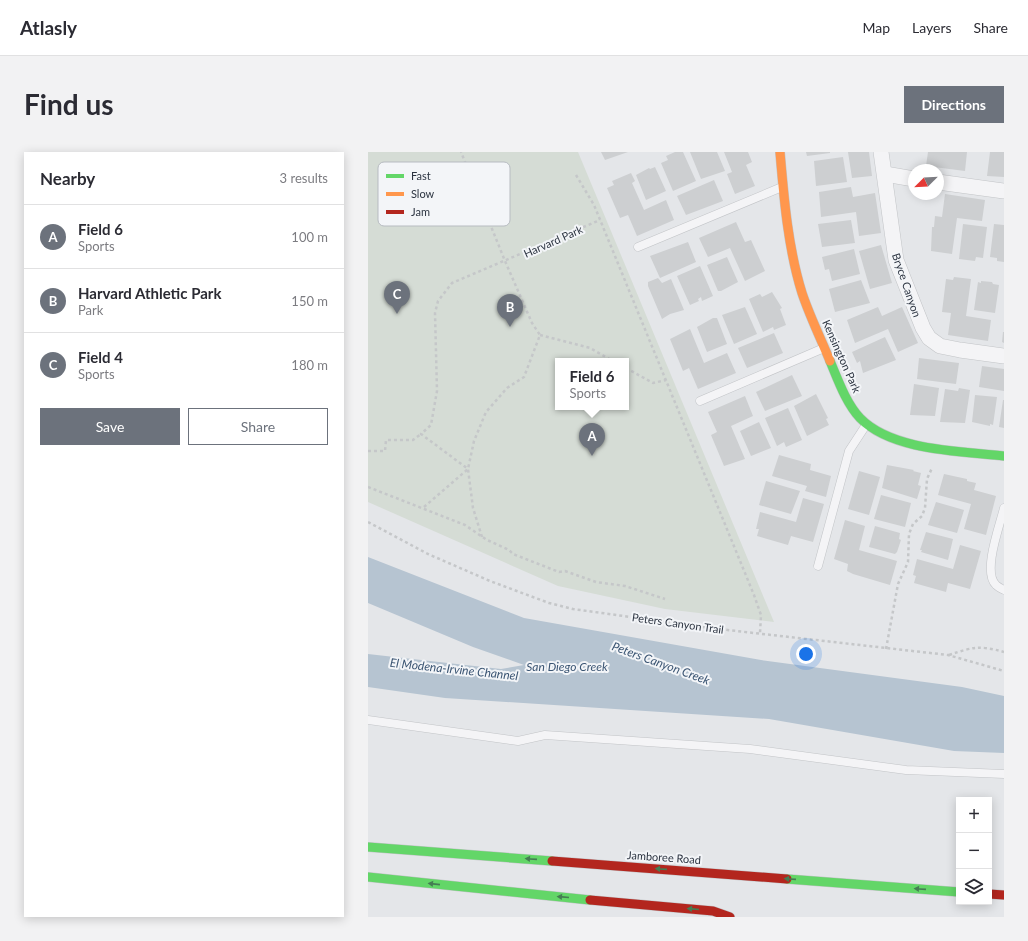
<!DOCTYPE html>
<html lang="en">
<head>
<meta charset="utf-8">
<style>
	body { margin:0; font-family:Lato,sans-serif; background:#f2f2f3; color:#2b2b33 }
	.controls { position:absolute; right:12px; bottom:12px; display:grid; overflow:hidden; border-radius:0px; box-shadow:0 2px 10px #0003 }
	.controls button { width:36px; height:36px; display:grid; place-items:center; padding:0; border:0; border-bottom:1px solid #e1e1e2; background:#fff; color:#2b2b33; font:20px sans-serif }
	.compass { position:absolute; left:540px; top:12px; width:36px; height:36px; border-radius:50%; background:#fff; box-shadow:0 2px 10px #0003; rotate:246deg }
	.you { position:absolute; left:438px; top:502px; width:14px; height:14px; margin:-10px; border:3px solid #fff; border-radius:50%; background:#1a73e8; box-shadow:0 0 0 6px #1a73e833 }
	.badge { display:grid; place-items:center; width:26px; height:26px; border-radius:50%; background:#6c727c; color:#fff; font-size:13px; font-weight:700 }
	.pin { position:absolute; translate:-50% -33px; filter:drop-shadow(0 1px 2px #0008) }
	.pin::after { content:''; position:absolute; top:21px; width:14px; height:12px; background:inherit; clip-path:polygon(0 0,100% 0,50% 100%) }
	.popup { position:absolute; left:187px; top:206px; width:74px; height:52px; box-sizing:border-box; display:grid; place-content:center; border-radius:0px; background:#fff; filter:drop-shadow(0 1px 3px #0005); font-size:13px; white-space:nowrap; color:#7c7c81 }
	.popup b { font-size:15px; color:#2b2b33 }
	.popup::after { content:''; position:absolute; left:50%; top:100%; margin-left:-8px; border:8px solid transparent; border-top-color:#fff }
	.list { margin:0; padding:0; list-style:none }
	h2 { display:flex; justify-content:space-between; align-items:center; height:52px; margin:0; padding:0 16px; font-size:17px }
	h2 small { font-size:13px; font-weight:400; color:#7c7c81 }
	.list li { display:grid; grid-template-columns:26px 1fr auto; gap:12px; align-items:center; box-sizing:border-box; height:64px; padding:0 16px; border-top:1px solid #e1e1e2 }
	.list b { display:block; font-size:15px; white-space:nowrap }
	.list p { margin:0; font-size:13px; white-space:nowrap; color:#7c7c81 }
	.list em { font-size:13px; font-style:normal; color:#7c7c81 }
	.actions { display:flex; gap:8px; padding:12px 16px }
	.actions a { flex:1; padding:9px 0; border:1px solid #6c727c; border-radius:0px; text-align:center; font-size:14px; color:#6c727c }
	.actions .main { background:#6c727c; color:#fff }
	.icon { flex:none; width:22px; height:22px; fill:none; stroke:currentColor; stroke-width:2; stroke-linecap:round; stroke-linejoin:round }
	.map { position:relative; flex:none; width:636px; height:765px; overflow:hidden; border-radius:0px }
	header { display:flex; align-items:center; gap:24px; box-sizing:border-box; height:56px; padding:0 20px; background:#fff; border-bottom:1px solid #e1e1e2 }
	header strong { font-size:19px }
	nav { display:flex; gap:22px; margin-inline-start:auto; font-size:14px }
	.intro { display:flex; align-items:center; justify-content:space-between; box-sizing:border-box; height:96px; padding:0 24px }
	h1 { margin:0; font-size:28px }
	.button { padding:10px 18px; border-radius:0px; background:#6c727c; color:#fff; font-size:14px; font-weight:700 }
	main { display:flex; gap:24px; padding:0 24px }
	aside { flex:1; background:#fff; border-radius:0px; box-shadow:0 2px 10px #0003 }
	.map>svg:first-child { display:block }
	.green { fill:#d5dcd5; fill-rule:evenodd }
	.water { fill:#b6c4d1 }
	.building { fill:#cdcfd1 }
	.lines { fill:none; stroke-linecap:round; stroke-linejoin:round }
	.lane-casing { stroke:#c2c4c7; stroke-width:9 }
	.street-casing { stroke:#c2c4c7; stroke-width:16 }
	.fast-casing { stroke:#c2c4c7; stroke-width:10 }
	.slow-casing { stroke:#c2c4c7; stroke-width:10 }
	.jam-casing { stroke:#c2c4c7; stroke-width:10 }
	.path { stroke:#c5c7c9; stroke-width:2.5; stroke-dasharray:3 3; stroke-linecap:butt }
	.lane { stroke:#f4f4f6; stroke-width:8 }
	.street { stroke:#f4f4f6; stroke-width:15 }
	.fast { stroke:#63d668; stroke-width:9 }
	.slow { stroke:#ff974d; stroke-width:9 }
	.jam { stroke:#b3261e; stroke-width:9 }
	.oneway { fill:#457d53 }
	.labels { text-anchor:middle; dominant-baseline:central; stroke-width:4; stroke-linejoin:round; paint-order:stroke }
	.street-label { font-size:11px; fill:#2c3441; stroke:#f3f5f8 }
	.water-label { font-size:12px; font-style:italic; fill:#3a5472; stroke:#f3f5f8 }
	.key { fill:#f3f5f8; stroke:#b7bbc1; stroke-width:1 }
	.key-label { font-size:11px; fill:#2c3441 }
</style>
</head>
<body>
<header>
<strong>Atlasly</strong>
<nav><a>Map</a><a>Layers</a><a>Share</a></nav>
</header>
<div class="intro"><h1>Find us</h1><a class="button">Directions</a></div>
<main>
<aside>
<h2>Nearby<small>3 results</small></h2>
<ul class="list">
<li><span class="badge">A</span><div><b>Field 6</b><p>Sports</p></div><em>100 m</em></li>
<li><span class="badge">B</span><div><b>Harvard Athletic Park</b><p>Park</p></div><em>150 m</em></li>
<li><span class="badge">C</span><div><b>Field 4</b><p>Sports</p></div><em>180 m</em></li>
</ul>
<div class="actions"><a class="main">Save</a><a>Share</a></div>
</aside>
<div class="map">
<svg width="636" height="765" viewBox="0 0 636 765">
	<rect width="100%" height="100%" fill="#e4e6e9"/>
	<path class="green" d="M 0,0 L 210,0 L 406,470 L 297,457 L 190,434 L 0,350 ZM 190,209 L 258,209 L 258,255 L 190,255 Z"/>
	<path class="water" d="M 0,405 L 156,466 L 393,508 L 594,535 L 636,544 L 636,601 L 586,599 L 401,567 L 77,546 L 0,535 L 0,502 L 133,517 L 156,513 L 105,495 L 0,451 Z"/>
	<g class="building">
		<path d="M 233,0 L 260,0 L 237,8 Z"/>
		<path d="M 307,0 L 315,0 L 328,29 L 305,39 L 293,11 L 300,8 L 298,4 Z"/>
		<path d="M 322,0 L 349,0 L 357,19 L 333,27 Z"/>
		<path d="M 356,0 L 380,0 L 384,10 L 378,13 L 387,34 L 367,42 L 359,22 L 364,20 Z"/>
		<path d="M 438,0 L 462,0 L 462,1 L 439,4 Z"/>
		<path d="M 480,0 L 501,0 L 504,24 L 484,26 Z"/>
		<path d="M 560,0 L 599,0 L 597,19 L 558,14 Z"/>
		<path d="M 622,0 L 636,0 L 636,25 L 619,24 Z"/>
		<path d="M 475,5 L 479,30 L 448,34 L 446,9 Z"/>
		<path d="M 287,15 L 298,39 L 278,48 L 268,23 L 281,16 L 282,17 Z"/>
		<path d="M 263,21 L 267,29 L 264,31 L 276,58 L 298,48 L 306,68 L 269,84 L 260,63 L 252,66 L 239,36 L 246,33 L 244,29 Z"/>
		<path d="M 346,28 L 355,49 L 318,63 L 309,44 Z"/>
		<path d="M 483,35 L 485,45 L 507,41 L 513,81 L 491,84 L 488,60 L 453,65 L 451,40 Z"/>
		<path d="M 577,42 L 617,48 L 614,69 L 589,66 L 584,102 L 563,99 L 564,75 L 566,75 L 567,64 L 574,65 Z"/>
		<path d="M 483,68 L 487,91 L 454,95 L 450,72 Z"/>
		<path d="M 368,70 L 377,90 L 383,88 L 397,119 L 377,129 L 362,96 L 340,105 L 331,86 Z"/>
		<path d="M 595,72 L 619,75 L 615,106 L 608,105 L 607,109 L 591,107 Z"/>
		<path d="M 626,72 L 636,73 L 636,110 L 629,109 L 629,106 L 622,105 Z"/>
		<path d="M 320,90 L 328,110 L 292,126 L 282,104 Z"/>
		<path d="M 513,93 L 524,131 L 502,137 L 491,99 Z"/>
		<path d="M 486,97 L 492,122 L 464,129 L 461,117 L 457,118 L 454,105 Z"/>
		<path d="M 359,105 L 370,130 L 353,139 L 350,139 L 339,113 Z"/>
		<path d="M 332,114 L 345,144 L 334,149 L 333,145 L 330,147 L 331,149 L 322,153 L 309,124 Z"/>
		<path d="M 586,125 L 603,127 L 598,164 L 623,168 L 620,189 L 580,183 L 583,161 L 574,160 L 578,127 L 585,128 Z"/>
		<path d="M 290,126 L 294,131 L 303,127 L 316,158 L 302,162 L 294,167 L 280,134 L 280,130 Z"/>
		<path d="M 493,128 L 502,151 L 467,160 L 461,137 Z"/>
		<path d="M 613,129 L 624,130 L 625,132 L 631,133 L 627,161 L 606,158 L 610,130 L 613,131 Z"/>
		<path d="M 404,140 L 414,156 L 412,157 L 418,173 L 406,178 L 405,175 L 395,180 L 381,147 L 392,142 L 394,145 Z"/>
		<path d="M 377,155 L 389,182 L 366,192 L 354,163 Z"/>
		<path d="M 510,155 L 514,164 L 534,155 L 550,191 L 530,200 L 520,177 L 487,191 L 479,168 Z"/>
		<path d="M 345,166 L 349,166 L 359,192 L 339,200 L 329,175 Z"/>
		<path d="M 322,177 L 336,211 L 359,201 L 368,221 L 330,237 L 321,216 L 315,219 L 302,187 Z"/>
		<path d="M 635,180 L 636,180 L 636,191 L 634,190 Z"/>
		<path d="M 406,181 L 415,201 L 379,216 L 370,196 Z"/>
		<path d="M 517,185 L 528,208 L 495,221 L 492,209 L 489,211 L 484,200 Z"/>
		<path d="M 551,206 L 591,211 L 588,232 L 549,227 Z"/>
		<path d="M 614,214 L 636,217 L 636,239 L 611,235 Z"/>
		<path d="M 424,223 L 434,244 L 397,259 L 388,240 Z"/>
		<path d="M 546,232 L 571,236 L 567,264 L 542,263 Z"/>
		<path d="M 591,236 L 602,238 L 597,271 L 572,270 L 577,237 L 590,239 Z"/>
		<path d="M 448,242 L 460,266 L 458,267 L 461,273 L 439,284 L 426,254 Z"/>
		<path d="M 607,243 L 629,245 L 625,273 L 622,272 L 622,274 L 604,270 Z"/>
		<path d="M 377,244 L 385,264 L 363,274 L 377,307 L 356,314 L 343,283 L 349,280 L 340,260 Z"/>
		<path d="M 635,248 L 636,248 L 636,276 L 631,275 Z"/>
		<path d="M 420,256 L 434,288 L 418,295 L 416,290 L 409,294 L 397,266 Z"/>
		<path d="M 391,270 L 403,296 L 383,304 L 372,279 Z"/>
		<path d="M 411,303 L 443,312 L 442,318 L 463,324 L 458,345 L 437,339 L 439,334 L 404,324 Z"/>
		<path d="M 519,313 L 546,318 L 545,319 L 553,321 L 550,333 L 553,334 L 549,347 L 514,336 Z"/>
		<path d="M 491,319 L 512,325 L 501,363 L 480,357 Z"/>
		<path d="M 576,322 L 599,327 L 599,329 L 608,331 L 606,338 L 628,344 L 618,383 L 596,377 L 603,352 L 570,343 Z"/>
		<path d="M 398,329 L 432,339 L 423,362 L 391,353 Z"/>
		<path d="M 513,343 L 543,351 L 537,375 L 506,367 Z"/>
		<path d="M 435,346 L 456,352 L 445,390 L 423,384 L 420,393 L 389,384 L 391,377 L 388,377 L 392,360 L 428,370 Z"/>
		<path d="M 568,350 L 596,358 L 589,381 L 560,373 Z"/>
		<path d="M 477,368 L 497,374 L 491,398 L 529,409 L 522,433 L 485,422 L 479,419 L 480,412 L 466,407 Z"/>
		<path d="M 507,374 L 532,381 L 531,387 L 533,388 L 529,400 L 527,402 L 501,395 Z"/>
		<path d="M 558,380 L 585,387 L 580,408 L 553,400 L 554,398 L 552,398 Z"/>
		<path d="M 592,393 L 613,399 L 602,437 L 580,431 L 578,440 L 546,431 L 548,424 L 545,423 L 549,407 L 585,417 Z"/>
	</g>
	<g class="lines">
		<g class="lane-casing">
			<g id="lane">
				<path d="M 270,95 L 414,35"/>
				<path d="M 332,249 L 456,196"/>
				<path d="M 636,356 C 632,373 614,420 628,433 C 630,435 634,437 636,438"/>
				<path d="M 450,414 L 481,299 L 498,273"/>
				<path d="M 0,568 L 150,589 L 177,583 L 382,597 L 538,618 L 636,622"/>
			</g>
		</g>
		<g class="street-casing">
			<g id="street">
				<path d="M 513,0 L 528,108 L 555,176 L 561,186 L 572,194 L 592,198 L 636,204"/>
				<path d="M 517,22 L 546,27"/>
				<path d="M 570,30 L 636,39"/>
			</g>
		</g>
		<g class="fast-casing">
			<g id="fast">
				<path d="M 462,209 C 470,228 478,251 492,266 C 524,299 593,299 636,304"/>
				<path d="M 0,695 L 184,709"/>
				<path d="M 0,725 L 222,748"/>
				<path d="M 419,727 L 591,740"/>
			</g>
		</g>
		<g class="slow-casing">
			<path id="slow" d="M 412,0 C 416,47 420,96 434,141 C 442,165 453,187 462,209"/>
		</g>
		<g class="jam-casing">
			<g id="jam">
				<path d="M 184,709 L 419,727"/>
				<path d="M 621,742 L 636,743"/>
				<path d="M 222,748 L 345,759 L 362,765"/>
			</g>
		</g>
		<g class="path">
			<path d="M 208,23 L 226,53 L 386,443 L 393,463 L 392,481"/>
			<path d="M 172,183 L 222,196 L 245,209"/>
			<path d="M 258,216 L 285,231 L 298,228"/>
			<path d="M 0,299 L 17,299 L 18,288 L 45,288 L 53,282"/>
			<path d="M 0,335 L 97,373 L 119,388 L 141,398 L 145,402 L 191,420 L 197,419 L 228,430 L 257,434 L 297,447"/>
			<path d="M 56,355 L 100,317 L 106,289 L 118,260 L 139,236 L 156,225 L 172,183 L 164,171 L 137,109 L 93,0"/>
			<path d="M 0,370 L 60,402 L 122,429 L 181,451 L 205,457 L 342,476 L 580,503 L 636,519"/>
			<path d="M 114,385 L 105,356 L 100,317 L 53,282 L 63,273 L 69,239 L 67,161 L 70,149 L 84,131 L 232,68"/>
			<path d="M 518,497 L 530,432 L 540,410 L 541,382 L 545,372 L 554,364 L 557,356 L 559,327 L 564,316"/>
			<path d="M 581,503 C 605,495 611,493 636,500"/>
		</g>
		<use href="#lane" class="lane"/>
		<use href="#street" class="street"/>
		<use href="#fast" class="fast"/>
		<use href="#slow" class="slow"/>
		<use href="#jam" class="jam"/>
	</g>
	<defs><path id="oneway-solid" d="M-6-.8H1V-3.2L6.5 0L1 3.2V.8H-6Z"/></defs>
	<g class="oneway">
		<use href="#oneway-solid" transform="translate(163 707) rotate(-176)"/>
		<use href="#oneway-solid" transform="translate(293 717) rotate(-176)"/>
		<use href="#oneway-solid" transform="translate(422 727) rotate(-176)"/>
		<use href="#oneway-solid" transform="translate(66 732) rotate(-174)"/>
		<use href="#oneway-solid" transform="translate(552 737) rotate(-176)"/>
		<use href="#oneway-solid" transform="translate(195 745) rotate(-175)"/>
		<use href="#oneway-solid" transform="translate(325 757) rotate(-175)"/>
	</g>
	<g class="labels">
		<g class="street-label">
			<text transform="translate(185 89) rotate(-24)">Harvard Park</text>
			<text transform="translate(539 133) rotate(71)">Bryce Canyon</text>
			<text transform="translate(474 204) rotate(66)">Kensington Park</text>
			<text transform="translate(310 471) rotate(8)">Peters Canyon Trail</text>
			<text transform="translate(296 705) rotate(4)">Jamboree Road</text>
		</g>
		<g class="water-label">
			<text transform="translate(293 511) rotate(20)">Peters Canyon Creek</text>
			<text x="199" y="514">San Diego Creek</text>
			<text transform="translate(86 517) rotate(6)">El Modena-Irvine Channel</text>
		</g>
	</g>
	<rect x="10" y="10" width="132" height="64" rx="6" class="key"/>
	<rect x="18" y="22" width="18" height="4" fill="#63d668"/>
	<rect x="18" y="40" width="18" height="4" fill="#ff974d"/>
	<rect x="18" y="58" width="18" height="4" fill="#b3261e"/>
	<g class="key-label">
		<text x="43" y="28">Fast</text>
		<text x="43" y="46">Slow</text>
		<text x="43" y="64">Jam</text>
	</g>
</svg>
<div class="controls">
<button>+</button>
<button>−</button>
<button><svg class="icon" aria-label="layers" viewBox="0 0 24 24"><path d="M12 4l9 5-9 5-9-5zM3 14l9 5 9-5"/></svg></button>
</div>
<svg class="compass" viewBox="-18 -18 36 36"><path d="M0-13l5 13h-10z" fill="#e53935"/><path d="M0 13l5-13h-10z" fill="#7c7c81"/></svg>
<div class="you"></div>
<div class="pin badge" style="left:224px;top:304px">A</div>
<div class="popup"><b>Field 6</b>Sports</div>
<div class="pin badge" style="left:142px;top:175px">B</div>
<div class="pin badge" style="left:29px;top:162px">C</div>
</div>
</main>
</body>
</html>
